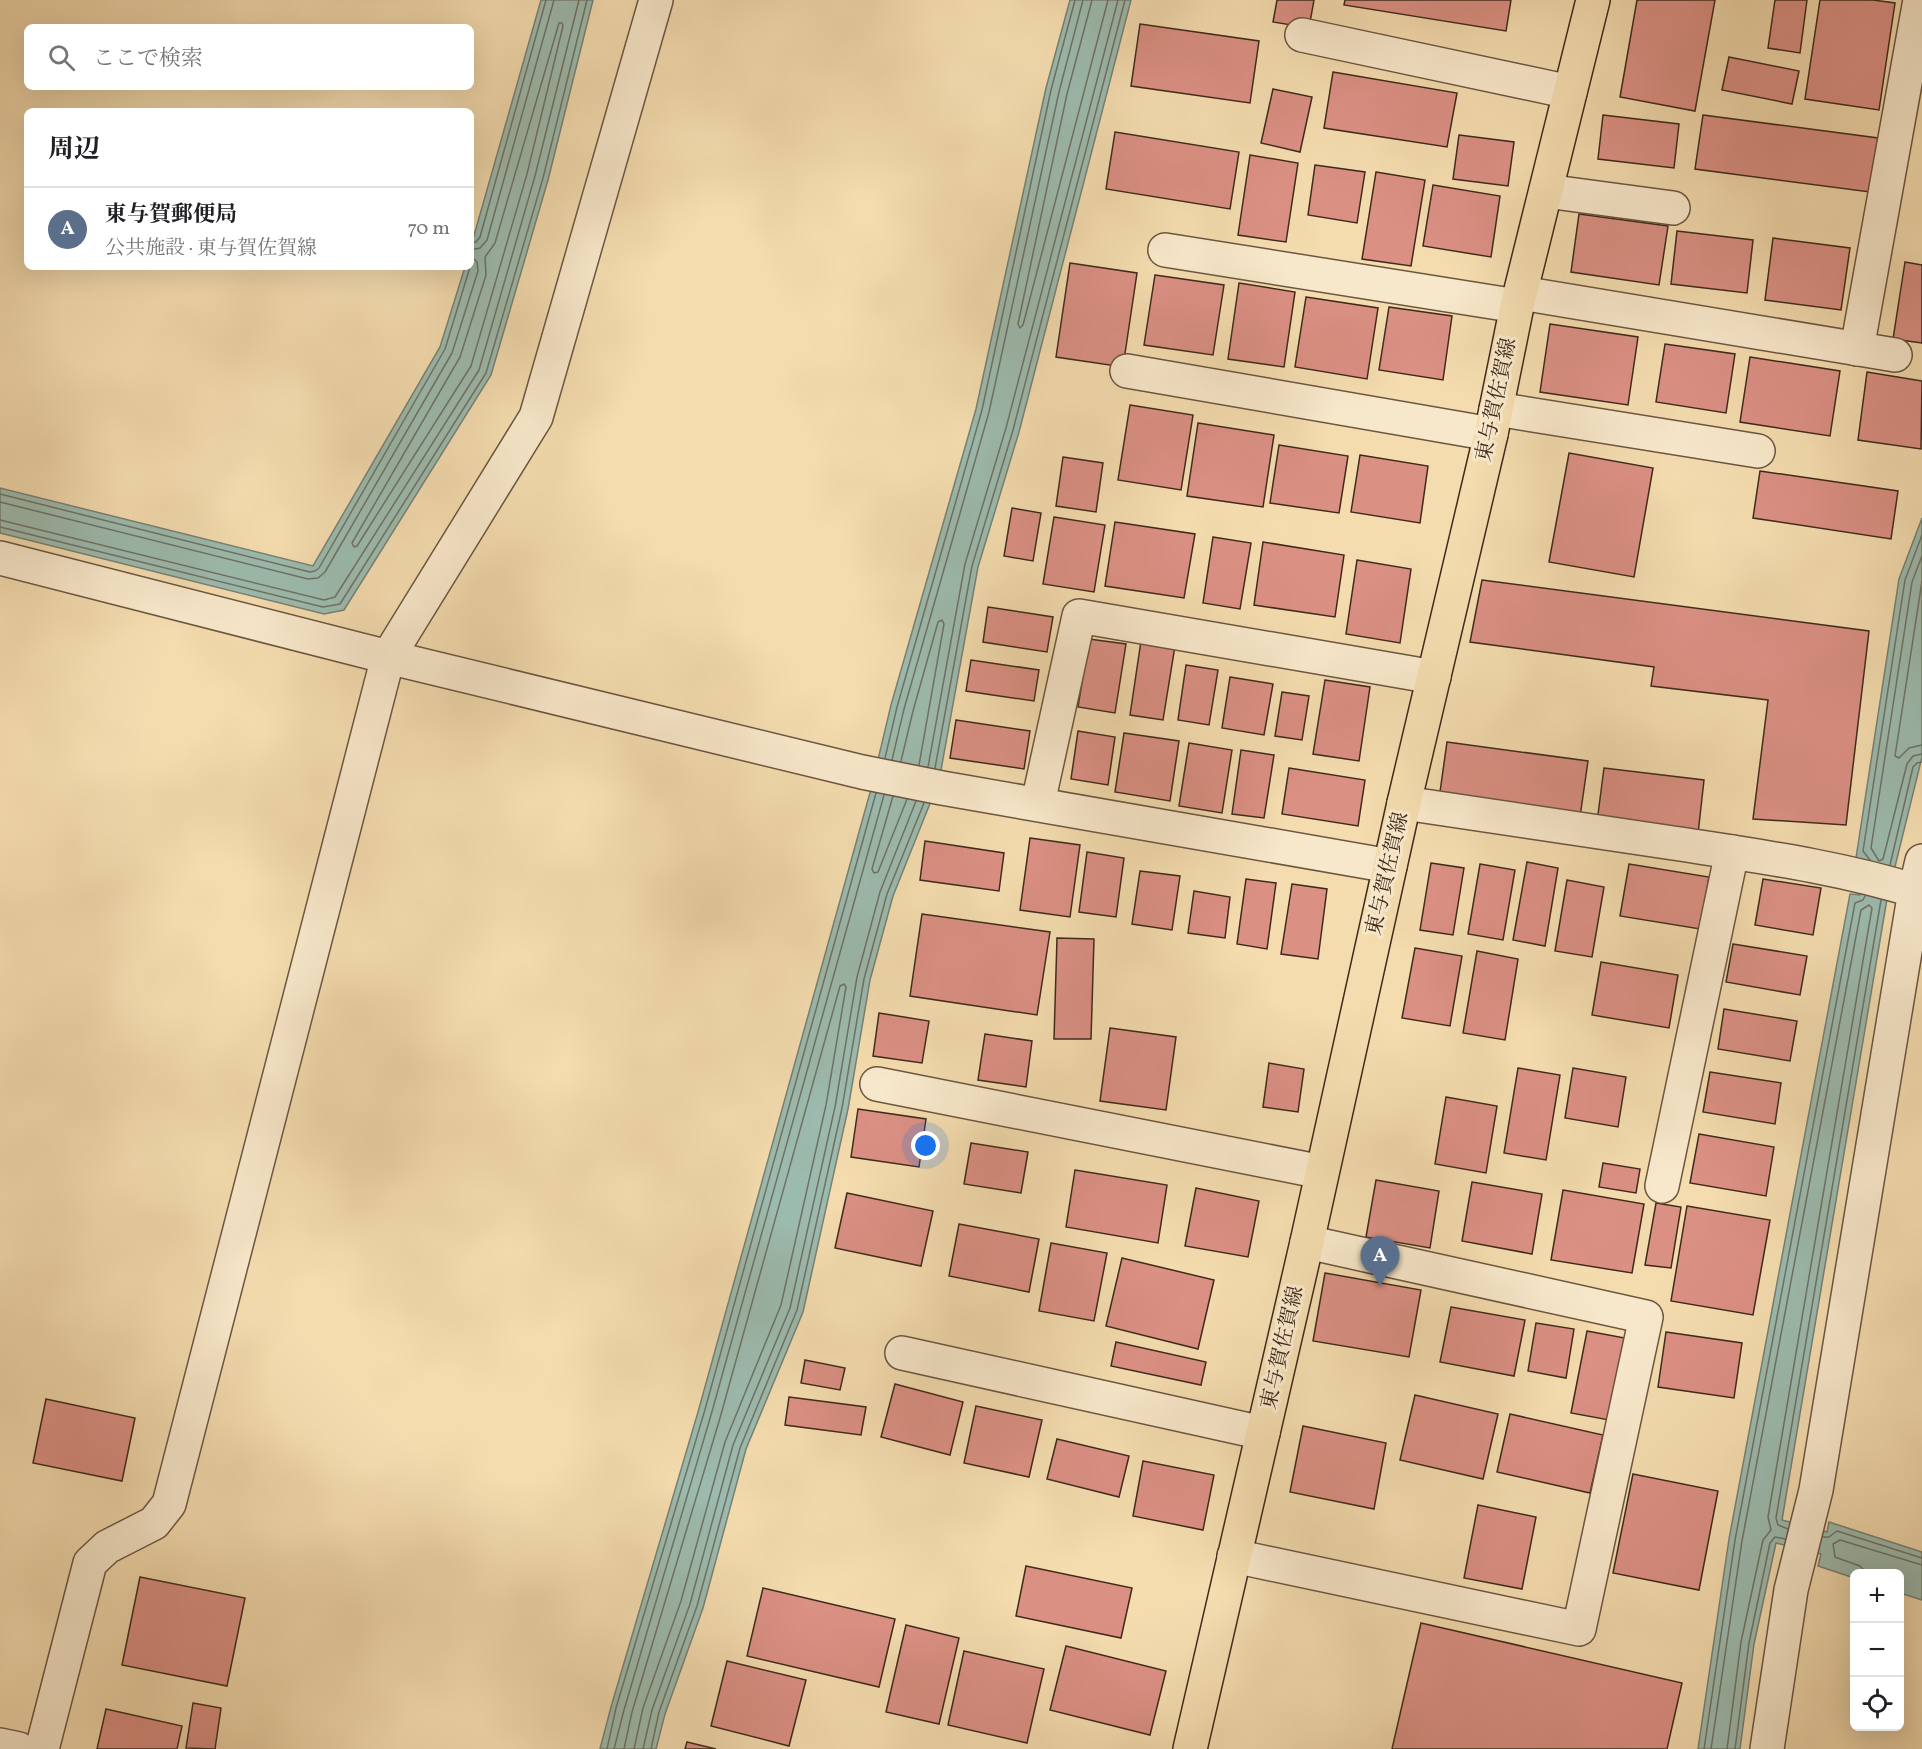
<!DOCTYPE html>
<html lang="ja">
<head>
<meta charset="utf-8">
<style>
	body { margin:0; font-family:Vollkorn,"Noto Serif JP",serif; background:#f2f2f2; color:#202124 }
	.controls { position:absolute; right:18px; bottom:18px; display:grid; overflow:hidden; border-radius:9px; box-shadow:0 6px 24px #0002 }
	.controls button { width:54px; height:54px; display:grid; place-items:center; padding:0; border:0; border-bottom:2px solid #e0e0e0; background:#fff; color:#202124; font:30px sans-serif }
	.you { position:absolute; left:926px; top:1146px; width:21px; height:21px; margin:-15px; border:4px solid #fff; border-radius:50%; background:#1a73e8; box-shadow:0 0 0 9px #1a73e833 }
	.badge { display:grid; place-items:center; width:39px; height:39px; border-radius:50%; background:#8f2418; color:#fff; font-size:20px; font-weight:700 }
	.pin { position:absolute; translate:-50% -50px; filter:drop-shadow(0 2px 3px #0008) }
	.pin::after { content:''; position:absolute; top:32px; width:21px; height:18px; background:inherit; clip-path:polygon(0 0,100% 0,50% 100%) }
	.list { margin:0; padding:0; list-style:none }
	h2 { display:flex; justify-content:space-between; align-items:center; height:78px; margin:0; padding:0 24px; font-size:26px }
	h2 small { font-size:20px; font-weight:400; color:#757577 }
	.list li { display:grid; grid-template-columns:39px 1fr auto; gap:18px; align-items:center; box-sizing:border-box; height:84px; padding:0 24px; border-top:2px solid #e0e0e0 }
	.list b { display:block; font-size:22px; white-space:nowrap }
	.list p { margin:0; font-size:20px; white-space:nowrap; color:#757577 }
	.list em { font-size:20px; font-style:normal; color:#757577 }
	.icon { flex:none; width:33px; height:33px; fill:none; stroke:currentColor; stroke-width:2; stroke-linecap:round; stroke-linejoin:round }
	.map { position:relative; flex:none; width:1922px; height:1749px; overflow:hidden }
	.search { position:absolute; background:#fff; box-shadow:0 6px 24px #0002; left:24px; top:24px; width:450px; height:66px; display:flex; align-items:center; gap:15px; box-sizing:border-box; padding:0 21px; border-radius:9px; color:#757577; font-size:22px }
	.panel { position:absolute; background:#fff; box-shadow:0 6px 24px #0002; left:24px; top:108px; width:450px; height:162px; border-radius:9px }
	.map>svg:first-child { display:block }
	.water { fill:#9cbbaf; stroke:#778174; stroke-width:1.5 }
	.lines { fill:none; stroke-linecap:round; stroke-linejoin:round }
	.shore { stroke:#6e7266; stroke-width:1.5 }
	.building { fill:#db9084; stroke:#3f2a1c; stroke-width:1.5 }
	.minor-casing { stroke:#6c5641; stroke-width:36 }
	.major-casing { stroke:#3f2a1c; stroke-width:36 }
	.minor { stroke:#f8e8cb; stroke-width:33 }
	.major { stroke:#f4dcaf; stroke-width:33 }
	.labels { text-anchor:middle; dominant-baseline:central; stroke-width:6; stroke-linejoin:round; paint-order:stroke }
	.street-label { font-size:21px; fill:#3f2a1c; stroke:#f8e8cb }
</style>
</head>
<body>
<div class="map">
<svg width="1922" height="1749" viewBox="0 0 1922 1749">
	<rect width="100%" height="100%" fill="#f4dcaf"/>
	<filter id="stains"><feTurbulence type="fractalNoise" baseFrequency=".00333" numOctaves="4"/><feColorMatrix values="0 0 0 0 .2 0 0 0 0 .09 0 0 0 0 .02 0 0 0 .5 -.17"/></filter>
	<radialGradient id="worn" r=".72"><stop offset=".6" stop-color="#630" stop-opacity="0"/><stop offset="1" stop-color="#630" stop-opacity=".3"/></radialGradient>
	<g class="water">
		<path d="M 541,0 L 593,0 L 548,180 L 491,375 L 344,610 L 324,614 L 0,533 L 0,488 L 313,566 L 440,347 L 465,267 L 471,267 L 471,246 Z"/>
		<path d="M 1070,0 L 1131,0 L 1019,432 L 978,567 L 941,770 L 931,801 L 893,896 L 870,980 L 848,1109 L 803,1312 L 746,1449 L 703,1608 L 665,1714 L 656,1749 L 600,1749 L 611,1707 L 698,1412 L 871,789 L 891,705 L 976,409 L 1046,88 Z"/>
		<path d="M 1922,518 L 1922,757 L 1887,899 L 1782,1520 L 1827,1532 L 1829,1522 L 1922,1552 L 1922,1600 L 1900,1593 L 1900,1574 L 1854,1574 L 1854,1578 L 1818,1566 L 1821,1554 L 1776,1543 L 1754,1644 L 1740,1749 L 1698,1749 L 1729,1539 L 1850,894 L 1860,895 L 1864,861 L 1856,858 L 1899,579 Z"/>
	</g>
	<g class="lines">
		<g class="shore">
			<path d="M 1092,0 L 1067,94 L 1018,324 L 1020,328 L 1023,325 L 1108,0"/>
			<path d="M 559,23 L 562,23 L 563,26 L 527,174 L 471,366 L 357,546 L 354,547 L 352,543 L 460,357 L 486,275 L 485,257 L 495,243 Z"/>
			<path d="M 471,243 L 476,242 L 480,237 L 546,0"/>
			<path d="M 471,250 L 480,248 L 487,240 L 554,0"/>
			<path d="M 0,494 L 310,572 L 315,571 L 319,568 L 445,349 L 470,267"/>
			<path d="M 0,502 L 308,579 L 318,578 L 325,572 L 452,353 L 478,271 L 477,262 L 471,256"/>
			<path d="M 0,520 L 324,600 L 335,597 L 479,370 L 535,176 L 579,0"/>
			<path d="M 0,527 L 323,607 L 340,604 L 486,373 L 543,178 L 587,0"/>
			<path d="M 1922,556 L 1912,582 L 1871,848 L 1879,861 L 1883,859 L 1907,764 L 1913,756 L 1922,754"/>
			<path d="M 1922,581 L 1895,756 L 1899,758 L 1909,748 L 1922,745"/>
			<path d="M 885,758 L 897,707 L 982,410 L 1051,90 L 1075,0"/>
			<path d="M 892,760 L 904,709 L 989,412 L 1059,92 L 1083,0"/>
			<path d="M 901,761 L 913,711 L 938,622 L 942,620 L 944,624 L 919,765"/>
			<path d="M 928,767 L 965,564 L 1006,428 L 1118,0"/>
			<path d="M 935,768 L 972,566 L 1013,430 L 1125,0"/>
			<path d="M 893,796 L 872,869 L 874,873 L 878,872 L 907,799"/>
			<path d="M 1870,860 L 1863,851 L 1905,580 L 1922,535"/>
			<path d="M 1890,865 L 1913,767 L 1917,763 L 1922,762"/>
			<path d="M 1788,1529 L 1778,1525 L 1776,1518 L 1881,900"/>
			<path d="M 1823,1537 L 1829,1537 L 1837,1531 L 1922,1558"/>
			<path d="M 1867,1574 L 1860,1566 L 1835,1557 L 1833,1544 L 1840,1540 L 1922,1565"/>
			<path d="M 607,1749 L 616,1708 L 704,1413 L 876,793"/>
			<path d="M 614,1749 L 624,1710 L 711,1415 L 884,795"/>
			<path d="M 624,1749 L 632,1712 L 720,1418 L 840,986 L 844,984 L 846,987 L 826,1105 L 781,1305 L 725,1442 L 681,1601 L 643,1708 L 634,1749"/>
			<path d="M 643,1749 L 652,1710 L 690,1604 L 733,1445 L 790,1308 L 835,1107 L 857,977 L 880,892 L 916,801"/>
			<path d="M 651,1749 L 659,1712 L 697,1606 L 740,1448 L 797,1310 L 842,1108 L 864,979 L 887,894 L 924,803"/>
			<path d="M 1704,1749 L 1735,1540 L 1855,903 L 1863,900 L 1865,896"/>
			<path d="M 1711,1749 L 1742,1541 L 1861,910 L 1869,905 L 1872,908 L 1768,1517 L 1771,1530 L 1763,1540 L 1741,1642 L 1727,1749"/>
			<path d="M 1735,1749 L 1749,1643 L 1770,1543 L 1775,1537 L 1785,1539"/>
		</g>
	</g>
	<g class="building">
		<path d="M 1277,0 L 1314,0 L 1309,28 L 1273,22 Z"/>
		<path d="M 1345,0 L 1511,0 L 1506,31 L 1344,5 Z"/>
		<path d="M 1637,0 L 1715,0 L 1695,111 L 1620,97 Z"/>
		<path d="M 1775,0 L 1807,0 L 1800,53 L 1768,48 Z"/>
		<path d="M 1820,0 L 1873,0 L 1895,3 L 1879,110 L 1805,99 Z"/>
		<path d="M 1140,24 L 1259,41 L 1250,103 L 1131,86 Z"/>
		<path d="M 1729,57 L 1799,71 L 1792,104 L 1722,90 Z"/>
		<path d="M 1333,72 L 1457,93 L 1447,147 L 1324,128 Z"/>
		<path d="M 1273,89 L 1312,97 L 1300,152 L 1261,143 Z"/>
		<path d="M 1603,115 L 1679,124 L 1674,168 L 1598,159 Z"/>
		<path d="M 1703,115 L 1878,138 L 1870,192 L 1695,169 Z"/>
		<path d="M 1115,132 L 1239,152 L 1230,209 L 1106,189 Z"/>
		<path d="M 1459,135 L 1514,142 L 1508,186 L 1453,179 Z"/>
		<path d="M 1250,155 L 1298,163 L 1286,242 L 1238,235 Z"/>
		<path d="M 1315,165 L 1365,172 L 1357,223 L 1308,215 Z"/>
		<path d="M 1376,172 L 1425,180 L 1411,266 L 1362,259 Z"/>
		<path d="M 1433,185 L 1500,196 L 1491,257 L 1423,246 Z"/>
		<path d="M 1579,214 L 1668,226 L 1659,285 L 1571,272 Z"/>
		<path d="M 1677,231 L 1753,240 L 1747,293 L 1671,284 Z"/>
		<path d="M 1773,238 L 1850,248 L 1841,310 L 1765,300 Z"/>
		<path d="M 1905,262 L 1922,265 L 1922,343 L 1893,339 Z"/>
		<path d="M 1070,263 L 1137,273 L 1123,367 L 1056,357 Z"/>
		<path d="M 1155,275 L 1224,285 L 1213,355 L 1144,345 Z"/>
		<path d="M 1239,283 L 1295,292 L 1284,367 L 1228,359 Z"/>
		<path d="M 1306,297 L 1378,308 L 1367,379 L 1295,367 Z"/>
		<path d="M 1389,307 L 1452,316 L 1443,380 L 1379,370 Z"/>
		<path d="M 1550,324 L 1638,337 L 1628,405 L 1540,392 Z"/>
		<path d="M 1665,344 L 1735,354 L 1726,413 L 1656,402 Z"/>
		<path d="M 1750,357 L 1840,371 L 1830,436 L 1740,422 Z"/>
		<path d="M 1867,372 L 1922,381 L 1921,449 L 1858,440 Z"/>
		<path d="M 1130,405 L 1193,415 L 1181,490 L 1118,480 Z"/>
		<path d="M 1198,423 L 1274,435 L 1263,507 L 1187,496 Z"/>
		<path d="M 1279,445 L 1348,456 L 1339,513 L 1270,503 Z"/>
		<path d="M 1569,453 L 1653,468 L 1634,577 L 1549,562 Z"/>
		<path d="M 1360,455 L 1428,466 L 1420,523 L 1351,512 Z"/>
		<path d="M 1063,457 L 1103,463 L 1096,512 L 1056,506 Z"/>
		<path d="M 1760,471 L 1898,491 L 1891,539 L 1753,518 Z"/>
		<path d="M 1012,508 L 1041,513 L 1033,561 L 1004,556 Z"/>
		<path d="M 1054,517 L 1105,525 L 1094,592 L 1043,584 Z"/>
		<path d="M 1115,522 L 1195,534 L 1184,598 L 1105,586 Z"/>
		<path d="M 1213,537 L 1251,543 L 1240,609 L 1203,603 Z"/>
		<path d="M 1263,542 L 1344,555 L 1335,617 L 1254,605 Z"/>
		<path d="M 1357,560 L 1411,569 L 1400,643 L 1346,634 Z"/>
		<path d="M 1482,580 L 1869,631 L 1846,825 L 1753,819 L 1768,700 L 1651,686 L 1654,667 L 1470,642 Z"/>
		<path d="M 988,607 L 1053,617 L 1047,652 L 983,642 Z"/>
		<path d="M 1089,639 L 1126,644 L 1115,713 L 1078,707 Z"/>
		<path d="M 1141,641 L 1175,646 L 1163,720 L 1130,715 Z"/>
		<path d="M 971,660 L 1039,670 L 1034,701 L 966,691 Z"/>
		<path d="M 1186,665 L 1218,670 L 1209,725 L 1178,720 Z"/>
		<path d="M 1230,677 L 1273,684 L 1264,735 L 1222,728 Z"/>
		<path d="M 1325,680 L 1370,687 L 1359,761 L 1313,754 Z"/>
		<path d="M 1282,692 L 1309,696 L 1302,740 L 1275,736 Z"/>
		<path d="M 956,720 L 1030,731 L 1024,769 L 950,758 Z"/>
		<path d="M 1078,731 L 1115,737 L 1108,785 L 1071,779 Z"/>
		<path d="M 1124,733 L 1179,741 L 1170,801 L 1115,792 Z"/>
		<path d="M 1447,742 L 1588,761 L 1580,817 L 1439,799 Z"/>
		<path d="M 1189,743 L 1232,750 L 1222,813 L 1179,806 Z"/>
		<path d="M 1241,750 L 1274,755 L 1264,818 L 1232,814 Z"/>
		<path d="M 1289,768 L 1365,780 L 1358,826 L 1282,814 Z"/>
		<path d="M 1604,768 L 1704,780 L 1698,834 L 1597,822 Z"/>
		<path d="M 1030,838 L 1080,845 L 1070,917 L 1020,910 Z"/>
		<path d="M 925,841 L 1004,853 L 999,891 L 920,880 Z"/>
		<path d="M 1087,852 L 1124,858 L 1116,917 L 1079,912 Z"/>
		<path d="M 1527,862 L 1558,868 L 1545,946 L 1513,940 Z"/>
		<path d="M 1431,863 L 1464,868 L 1453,935 L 1420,930 Z"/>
		<path d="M 1480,864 L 1515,870 L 1503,940 L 1468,934 Z"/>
		<path d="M 1629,864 L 1709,877 L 1700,929 L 1620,916 Z"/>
		<path d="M 1140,871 L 1180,876 L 1172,930 L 1132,924 Z"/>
		<path d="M 1246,879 L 1276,883 L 1267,949 L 1237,944 Z"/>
		<path d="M 1763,879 L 1821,888 L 1813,935 L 1755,925 Z"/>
		<path d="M 1567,880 L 1604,887 L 1592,957 L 1555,951 Z"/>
		<path d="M 1292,884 L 1327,889 L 1318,959 L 1281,954 Z"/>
		<path d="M 1194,891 L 1230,897 L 1225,938 L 1188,933 Z"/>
		<path d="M 922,914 L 1050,932 L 1037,1015 L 910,996 Z"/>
		<path d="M 1057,938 L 1094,939 L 1091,1039 L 1054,1039 Z"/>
		<path d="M 1733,944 L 1807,956 L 1800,995 L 1726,982 Z"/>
		<path d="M 1415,948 L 1462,956 L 1450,1026 L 1402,1018 Z"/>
		<path d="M 1477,951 L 1518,959 L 1505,1040 L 1463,1033 Z"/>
		<path d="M 1601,962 L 1678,975 L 1669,1028 L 1592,1015 Z"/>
		<path d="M 1724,1009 L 1797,1021 L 1790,1061 L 1718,1049 Z"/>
		<path d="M 879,1013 L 929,1021 L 922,1063 L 873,1056 Z"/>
		<path d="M 1110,1028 L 1176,1037 L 1166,1110 L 1100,1101 Z"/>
		<path d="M 985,1034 L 1032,1041 L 1026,1087 L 978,1080 Z"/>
		<path d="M 1269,1063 L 1304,1069 L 1298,1112 L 1263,1107 Z"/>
		<path d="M 1518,1068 L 1560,1075 L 1546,1160 L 1504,1153 Z"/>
		<path d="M 1573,1068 L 1626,1077 L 1618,1127 L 1565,1118 Z"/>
		<path d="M 1710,1072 L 1781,1083 L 1775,1124 L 1703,1112 Z"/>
		<path d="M 1446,1097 L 1497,1106 L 1486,1173 L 1435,1164 Z"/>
		<path d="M 858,1109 L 926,1119 L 919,1167 L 851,1157 Z"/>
		<path d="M 1699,1134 L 1774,1147 L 1766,1196 L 1690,1183 Z"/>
		<path d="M 971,1143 L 1028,1152 L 1021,1193 L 964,1184 Z"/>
		<path d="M 1603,1163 L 1640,1169 L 1636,1193 L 1599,1187 Z"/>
		<path d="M 1075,1170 L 1167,1185 L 1158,1243 L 1066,1227 Z"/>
		<path d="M 1376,1180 L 1439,1191 L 1430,1248 L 1366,1237 Z"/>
		<path d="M 1472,1182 L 1542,1194 L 1532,1254 L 1462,1241 Z"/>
		<path d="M 1196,1188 L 1259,1201 L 1248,1257 L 1185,1246 Z"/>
		<path d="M 1563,1190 L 1644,1204 L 1632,1273 L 1551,1260 Z"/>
		<path d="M 847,1193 L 933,1211 L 921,1266 L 835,1248 Z"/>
		<path d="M 1656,1203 L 1681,1207 L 1671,1268 L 1645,1265 Z"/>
		<path d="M 1687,1206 L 1770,1220 L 1753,1315 L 1671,1301 Z"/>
		<path d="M 959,1224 L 1039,1239 L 1029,1292 L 949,1276 Z"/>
		<path d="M 1051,1243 L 1107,1253 L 1094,1321 L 1039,1311 Z"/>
		<path d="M 1122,1258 L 1214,1280 L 1198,1349 L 1106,1326 Z"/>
		<path d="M 1325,1273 L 1421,1290 L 1409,1357 L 1313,1341 Z"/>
		<path d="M 1451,1307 L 1525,1320 L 1514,1376 L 1440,1362 Z"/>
		<path d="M 1536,1323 L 1574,1329 L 1566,1378 L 1528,1371 Z"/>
		<path d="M 1587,1331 L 1625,1338 L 1609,1420 L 1571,1413 Z"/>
		<path d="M 1666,1332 L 1742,1343 L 1734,1398 L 1658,1387 Z"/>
		<path d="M 1116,1342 L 1206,1362 L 1201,1385 L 1111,1366 Z"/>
		<path d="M 805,1360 L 845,1368 L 840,1390 L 801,1383 Z"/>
		<path d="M 895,1384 L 963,1402 L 950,1455 L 881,1437 Z"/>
		<path d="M 1415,1395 L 1498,1414 L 1483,1479 L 1400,1460 Z"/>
		<path d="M 789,1397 L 866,1407 L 861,1435 L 785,1425 Z"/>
		<path d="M 46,1399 L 135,1418 L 122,1481 L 33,1463 Z"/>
		<path d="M 976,1406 L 1042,1420 L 1029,1477 L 964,1463 Z"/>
		<path d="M 1510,1414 L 1603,1435 L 1590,1493 L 1497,1472 Z"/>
		<path d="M 1303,1426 L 1386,1443 L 1374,1509 L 1290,1492 Z"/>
		<path d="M 1057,1439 L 1129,1456 L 1119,1497 L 1047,1479 Z"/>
		<path d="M 1143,1461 L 1214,1475 L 1203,1530 L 1133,1516 Z"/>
		<path d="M 1633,1474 L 1718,1491 L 1699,1590 L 1613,1573 Z"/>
		<path d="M 1478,1505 L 1536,1517 L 1522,1589 L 1464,1578 Z"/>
		<path d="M 1026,1566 L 1132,1588 L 1121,1638 L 1016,1616 Z"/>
		<path d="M 140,1577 L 245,1598 L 227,1686 L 122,1665 Z"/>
		<path d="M 763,1588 L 895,1619 L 879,1687 L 747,1656 Z"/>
		<path d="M 1421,1623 L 1682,1683 L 1667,1749 L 1392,1749 Z"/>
		<path d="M 906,1625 L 959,1638 L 939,1724 L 886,1712 Z"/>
		<path d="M 1066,1646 L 1166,1671 L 1150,1735 L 1050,1710 Z"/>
		<path d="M 964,1651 L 1044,1669 L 1027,1743 L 948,1725 Z"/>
		<path d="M 727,1661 L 806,1680 L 789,1746 L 711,1726 Z"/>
		<path d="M 193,1703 L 221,1708 L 215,1749 L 186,1748 Z"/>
		<path d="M 106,1709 L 182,1726 L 177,1749 L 97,1749 Z"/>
		<path d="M 687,1742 L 716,1749 L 685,1749 Z"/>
	</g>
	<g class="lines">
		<g class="minor-casing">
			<g id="minor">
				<path d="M 1302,35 L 1570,92"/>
				<path d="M 1546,191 L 1673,208"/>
				<path d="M 1165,250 L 1517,306"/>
				<path d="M 1521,293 L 1895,355"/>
				<path d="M 1857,349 L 1920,0"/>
				<path d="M 1127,371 L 1491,434"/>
				<path d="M 1496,409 L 1758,451"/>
				<path d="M 0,558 L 388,657 L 862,772 L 942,788 L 1390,866"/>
				<path d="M 1038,803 L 1079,616 L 1434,677"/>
				<path d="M 1404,803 C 1494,816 1583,830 1673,843 C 1757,856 1841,867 1922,893"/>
				<path d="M 877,1084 L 1322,1172"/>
				<path d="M 1662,1186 L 1732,852"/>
				<path d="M 902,1353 L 1263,1433"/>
				<path d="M 1234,1556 L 1579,1629 L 1646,1317 L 1307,1242"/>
				<path d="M 0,1745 L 19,1749"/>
				<path d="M 42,1749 L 90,1563 L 107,1547 L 154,1523 L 169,1504 L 388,657 L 536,417 L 656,0"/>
				<path d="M 1767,1749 L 1791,1590 L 1816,1490 L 1915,891 L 1922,861"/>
			</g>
		</g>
		<g class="major-casing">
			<path id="major" d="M 1190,1749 L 1307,1242 L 1404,803 L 1491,434 L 1517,306 L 1593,0"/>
		</g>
		<use href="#minor" class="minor"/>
		<use href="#major" class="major"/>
	</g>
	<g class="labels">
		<g class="street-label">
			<text transform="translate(1497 400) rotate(-78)">東与賀佐賀線</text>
			<text transform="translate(1388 874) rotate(-77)">東与賀佐賀線</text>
			<text transform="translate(1283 1348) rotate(-77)">東与賀佐賀線</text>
		</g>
	</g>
	<rect width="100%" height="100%" filter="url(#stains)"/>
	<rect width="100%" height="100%" fill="url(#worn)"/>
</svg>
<div class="controls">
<button>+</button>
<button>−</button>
<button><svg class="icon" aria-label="locate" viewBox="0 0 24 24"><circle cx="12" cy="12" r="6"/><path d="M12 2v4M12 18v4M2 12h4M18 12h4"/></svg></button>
</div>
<div class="you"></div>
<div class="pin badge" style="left:1380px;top:1286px;background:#5c6f8a">A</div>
<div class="search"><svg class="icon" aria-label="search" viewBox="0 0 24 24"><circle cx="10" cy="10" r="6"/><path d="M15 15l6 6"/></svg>ここで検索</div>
<section class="panel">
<h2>周辺<small></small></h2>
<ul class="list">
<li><span class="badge" style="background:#5c6f8a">A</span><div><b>東与賀郵便局</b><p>公共施設 · 東与賀佐賀線</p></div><em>70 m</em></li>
</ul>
</section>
</div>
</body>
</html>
